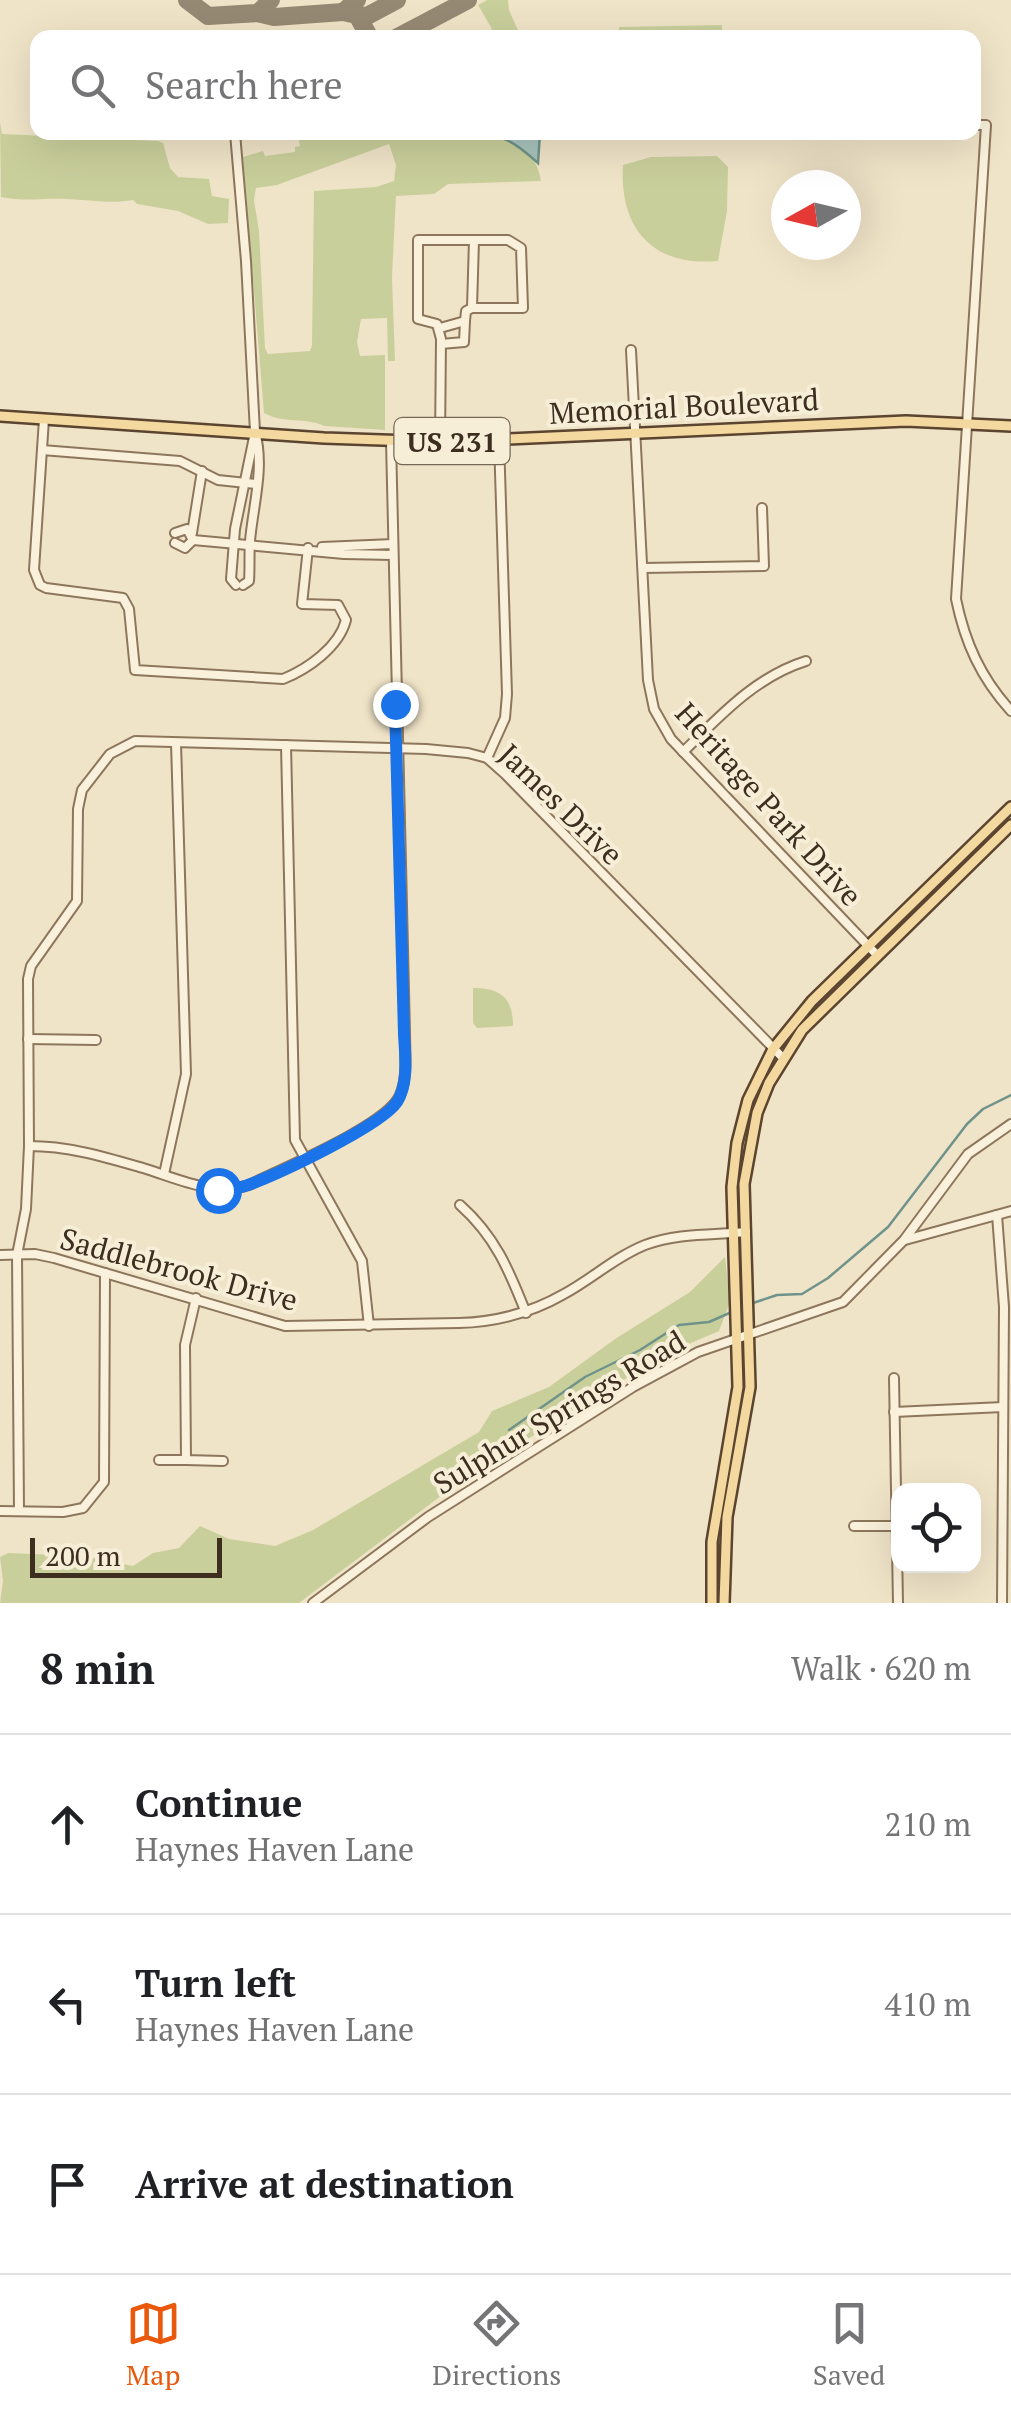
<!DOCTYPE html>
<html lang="en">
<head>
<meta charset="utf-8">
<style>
	body { margin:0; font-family:"PT Serif",serif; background:#f6f6f6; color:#202124 }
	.controls { position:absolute; right:30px; bottom:30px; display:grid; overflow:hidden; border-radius:20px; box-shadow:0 10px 40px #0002 }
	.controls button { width:90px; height:90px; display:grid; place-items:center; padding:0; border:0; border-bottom:2px solid #e0e0e0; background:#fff; color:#202124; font:50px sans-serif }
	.compass { position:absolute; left:771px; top:170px; width:90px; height:90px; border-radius:50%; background:#fff; box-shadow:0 10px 40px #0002; rotate:262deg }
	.scale { position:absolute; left:30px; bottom:25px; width:192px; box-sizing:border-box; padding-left:10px; border:5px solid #3d2e20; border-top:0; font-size:28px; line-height:35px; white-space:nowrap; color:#3d2e20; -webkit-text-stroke:8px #f7eed8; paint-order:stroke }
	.stop { position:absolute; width:30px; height:30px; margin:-22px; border:8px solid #1a73e8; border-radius:50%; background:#fff }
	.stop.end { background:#1a73e8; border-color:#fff; box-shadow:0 2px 10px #0008 }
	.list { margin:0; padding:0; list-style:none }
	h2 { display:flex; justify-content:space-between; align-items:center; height:130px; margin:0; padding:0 40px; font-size:42px }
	h2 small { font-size:32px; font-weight:400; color:#757577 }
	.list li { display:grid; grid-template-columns:65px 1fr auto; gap:30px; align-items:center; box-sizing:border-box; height:180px; padding:0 40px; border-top:2px solid #e0e0e0 }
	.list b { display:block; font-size:38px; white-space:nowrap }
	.list p { margin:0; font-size:32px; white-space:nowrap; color:#757577 }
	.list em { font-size:32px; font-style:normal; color:#757577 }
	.icon { flex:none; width:55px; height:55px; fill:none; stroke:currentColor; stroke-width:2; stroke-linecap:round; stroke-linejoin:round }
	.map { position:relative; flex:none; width:1011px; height:1603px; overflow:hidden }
	.search { position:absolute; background:#fff; box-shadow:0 10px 40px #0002; left:30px; right:30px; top:30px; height:110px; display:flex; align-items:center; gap:25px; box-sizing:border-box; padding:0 35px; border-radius:20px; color:#757577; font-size:38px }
	.sheet { height:670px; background:#fff }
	nav { display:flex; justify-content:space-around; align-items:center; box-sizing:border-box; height:140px; border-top:2px solid #e0e0e0; background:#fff; font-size:28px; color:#757577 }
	nav a { display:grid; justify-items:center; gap:5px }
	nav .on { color:#ea580c }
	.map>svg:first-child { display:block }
	.green { fill:#c9cf9b; fill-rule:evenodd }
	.water { fill:#a9c4bc; stroke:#6f938a; stroke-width:2.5 }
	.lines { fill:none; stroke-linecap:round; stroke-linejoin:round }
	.stream { stroke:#6f938a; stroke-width:2.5 }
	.taxiway { stroke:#968974; stroke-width:18 }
	.minor-casing { stroke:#8d765c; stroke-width:12 }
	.major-casing { stroke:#5b4430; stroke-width:14 }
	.minor { stroke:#faf1dc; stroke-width:8 }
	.major { stroke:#f3d9a0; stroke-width:9 }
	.route { stroke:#1a73e8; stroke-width:12 }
	.labels { text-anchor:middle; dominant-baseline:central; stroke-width:8; stroke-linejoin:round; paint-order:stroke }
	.shield { fill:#f7eed8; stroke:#756857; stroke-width:2.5 }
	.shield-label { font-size:28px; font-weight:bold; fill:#3d2e20 }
	.street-label { font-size:30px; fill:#3d2e20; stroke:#f7eed8 }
</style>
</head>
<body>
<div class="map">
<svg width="1011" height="1603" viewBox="0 0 1011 1603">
	<rect width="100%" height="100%" fill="#f0e4c8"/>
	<g class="green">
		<path d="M 487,0 L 508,0 L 509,10 L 521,37 L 478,37 L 492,29 L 478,5 Z"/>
		<path d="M 722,25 L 722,37 L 619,37 L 619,27 Z"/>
		<path d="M 0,122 L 2,134 L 158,141 L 163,143 L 170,168 L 178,177 L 209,179 L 212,196 L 229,199 L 228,223 L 208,224 L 178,211 L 137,204 L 133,200 C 111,204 89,200 67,199 C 44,198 25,202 1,197 Z"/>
		<path d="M 473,132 L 472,137 C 505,130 536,147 541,181 L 448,184 L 434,194 L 396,196 L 392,277 L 395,361 L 388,361 L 387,318 L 361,319 L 357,342 L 360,356 L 385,355 L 385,430 L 324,426 C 307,417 282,424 264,413 L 243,157 L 263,151 L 265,156 L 295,152 L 295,147 L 300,146 L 298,133 ZM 389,144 L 396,165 L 394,181 L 376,187 L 314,191 L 312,345 L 310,351 L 268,354 L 265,348 L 259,231 L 254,200 L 256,188 L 277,185 Z"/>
		<path d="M 717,156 L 728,167 L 727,211 L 718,261 C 653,267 619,229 623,165 L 651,157 Z"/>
		<path d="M 473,988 C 501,988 513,998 513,1026 L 477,1028 L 473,1023 Z"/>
		<path d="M 725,1257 L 730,1302 L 719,1331 L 677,1349 L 613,1386 L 462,1480 L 299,1603 L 0,1603 L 3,1581 L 0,1557 L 8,1553 L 83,1556 L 133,1566 L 153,1553 L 179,1548 L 200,1526 L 229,1539 L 275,1546 L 313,1530 L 479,1432 L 492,1411 L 549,1387 L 615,1339 L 690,1292 Z"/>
	</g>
	<path class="water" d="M 473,133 L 540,133 L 538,163 C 516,143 501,131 470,137 Z"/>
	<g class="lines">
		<g class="stream">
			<path d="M 750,1304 L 777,1295 L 802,1294 L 828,1278 L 888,1227 L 967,1124 L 983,1109 L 1011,1095"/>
			<path d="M 509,1430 L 585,1377 L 640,1350 L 679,1325 L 709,1322 L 743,1307"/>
		</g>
		<g class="taxiway">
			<path d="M 187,0 L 208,16 L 258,13 L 271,0"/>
			<path d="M 357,0 L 343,12 L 357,15 L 370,38"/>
			<path d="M 257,13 L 274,17 L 343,12"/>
			<path d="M 357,15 L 367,16 L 397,0"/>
			<path d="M 396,38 L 468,0"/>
		</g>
		<g class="minor-casing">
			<g id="minor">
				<path d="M 974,125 L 986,125 L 956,599 C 965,643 981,678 1011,711"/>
				<path d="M 235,133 L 246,261 L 255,432 C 265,467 253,506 250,541 C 249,554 250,568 249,581 L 243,585"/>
				<path d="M 472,308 L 474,240"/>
				<path d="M 440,328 L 465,321 L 466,311 L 472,308 L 523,308 L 521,248 L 508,240 L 418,240 L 418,319 L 437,324 L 441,339 L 440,442"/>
				<path d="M 441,344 L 464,342 L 465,321"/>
				<path d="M 631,350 L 648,680 L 654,709 L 671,739 L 876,954"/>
				<path d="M 44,419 L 34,570 L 40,585 L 46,588 L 123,598 L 129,609 L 135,670 L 283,679 C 308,669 339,647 346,620 L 338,605 L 302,604 L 308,548"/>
				<path d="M 42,450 L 180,461 L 218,480 L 256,484"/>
				<path d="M 192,533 L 202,471"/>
				<path d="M 193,540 L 344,554 L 393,555"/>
				<path d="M 175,543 L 185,548 L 193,540 L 187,529 L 175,533"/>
				<path d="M 322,547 L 393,544"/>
				<path d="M 643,568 L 764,566 L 762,508"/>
				<path d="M 236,585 L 231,579 L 235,529 L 254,437"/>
				<path d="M 286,745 L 295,1140 L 362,1261 L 369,1326"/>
				<path d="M 683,752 C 720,716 755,677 806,661"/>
				<path d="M 487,758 L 505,718 L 507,694 L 499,440"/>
				<path d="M 28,1039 L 96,1040"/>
				<path d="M 29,1146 C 69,1146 105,1157 143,1168 C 179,1179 211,1196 249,1185 C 281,1169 388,1125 400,1095 C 408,1076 405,1053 405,1033 L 391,441"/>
				<path d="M 164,1174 L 186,1074 L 176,743"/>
				<path d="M 460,1205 C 495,1236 509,1270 526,1313"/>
				<path d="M 997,1215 L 1004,1307 L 1002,1603"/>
				<path d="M 905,1240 L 1011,1211"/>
				<path d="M 0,1255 L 35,1254 L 54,1258 L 285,1326 L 459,1323 C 497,1322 531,1313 564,1294 C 592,1279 615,1257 645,1245 C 677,1233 711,1235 746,1232"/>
				<path d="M 196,1298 L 185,1345 L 186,1460 L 223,1461"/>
				<path d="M 894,1378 L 898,1603"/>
				<path d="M 894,1412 L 1003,1407"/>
				<path d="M 159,1460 L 186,1460"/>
				<path d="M 19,1510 L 17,1255 L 26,1209 L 29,1146 L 28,979 L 31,966 L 77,901 L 78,809 L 82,790 L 110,754 L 135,741 L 426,749 L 468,753 L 487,758 L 505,774 L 783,1058"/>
				<path d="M 0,1511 L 63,1512 L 83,1508 L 104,1482 L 105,1273"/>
				<path d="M 854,1526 L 896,1526"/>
				<path d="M 313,1603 L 428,1517 L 633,1387 L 698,1352 L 843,1302 L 904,1240 L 968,1154 L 1011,1124"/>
			</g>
		</g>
		<g class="major-casing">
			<g id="major">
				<path d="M 0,416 L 324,438 L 440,442 L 906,421 L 1011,426"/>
				<path d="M 712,1603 L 712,1542 L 738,1387 L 732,1187 L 737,1143 L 748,1100 L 773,1049 L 812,1001 L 1011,807"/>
				<path d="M 724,1603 L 727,1517 L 750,1387 L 744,1184 L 757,1113 L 769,1083 L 802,1030 L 1011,825"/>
			</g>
		</g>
		<use href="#minor" class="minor"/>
		<use href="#major" class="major"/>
	</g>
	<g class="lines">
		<path class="route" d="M 218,1190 C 228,1189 238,1189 248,1185 C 278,1174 381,1126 397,1102 C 409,1083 405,1055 404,1034 L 395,704"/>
	</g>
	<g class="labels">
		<rect class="shield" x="394.5" y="418" width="115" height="46" rx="8"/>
		<g class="shield-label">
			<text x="452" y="441">US 231</text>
		</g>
		<g class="street-label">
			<text transform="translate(684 406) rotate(-3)">Memorial Boulevard</text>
			<text transform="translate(561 804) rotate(44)">James Drive</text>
			<text transform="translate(769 804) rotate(48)">Heritage Park Drive</text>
			<text transform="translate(179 1269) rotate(15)">Saddlebrook Drive</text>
			<text transform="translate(559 1412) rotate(-31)">Sulphur Springs Road</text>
		</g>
	</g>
</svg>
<div class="controls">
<button><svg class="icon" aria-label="locate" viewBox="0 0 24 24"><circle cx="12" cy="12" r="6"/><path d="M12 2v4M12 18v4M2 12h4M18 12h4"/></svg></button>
</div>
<svg class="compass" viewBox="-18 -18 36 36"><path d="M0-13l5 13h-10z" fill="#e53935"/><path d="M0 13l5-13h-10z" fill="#757577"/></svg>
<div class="scale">200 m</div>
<div class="stop" style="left:218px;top:1190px"></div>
<div class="stop end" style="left:395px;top:704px"></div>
<div class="search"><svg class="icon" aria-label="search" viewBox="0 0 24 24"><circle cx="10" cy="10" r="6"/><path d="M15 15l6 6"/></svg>Search here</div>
</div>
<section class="sheet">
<h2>8 min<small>Walk · 620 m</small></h2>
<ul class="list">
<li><svg class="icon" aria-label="ahead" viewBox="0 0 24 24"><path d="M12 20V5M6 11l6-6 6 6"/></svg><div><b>Continue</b><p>Haynes Haven Lane</p></div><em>210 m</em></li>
<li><svg class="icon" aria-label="left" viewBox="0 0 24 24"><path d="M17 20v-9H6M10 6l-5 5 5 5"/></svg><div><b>Turn left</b><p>Haynes Haven Lane</p></div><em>410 m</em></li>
<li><svg class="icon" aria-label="arrive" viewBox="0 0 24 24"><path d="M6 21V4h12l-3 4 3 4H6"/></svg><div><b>Arrive at destination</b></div></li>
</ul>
</section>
<nav>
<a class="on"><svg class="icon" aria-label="map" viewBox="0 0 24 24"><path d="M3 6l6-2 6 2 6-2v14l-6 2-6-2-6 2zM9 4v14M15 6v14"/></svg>Map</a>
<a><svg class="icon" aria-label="directions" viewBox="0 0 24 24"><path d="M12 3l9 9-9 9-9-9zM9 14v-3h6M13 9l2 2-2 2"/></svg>Directions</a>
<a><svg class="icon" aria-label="saved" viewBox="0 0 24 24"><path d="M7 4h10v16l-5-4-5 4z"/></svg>Saved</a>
</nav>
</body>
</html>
